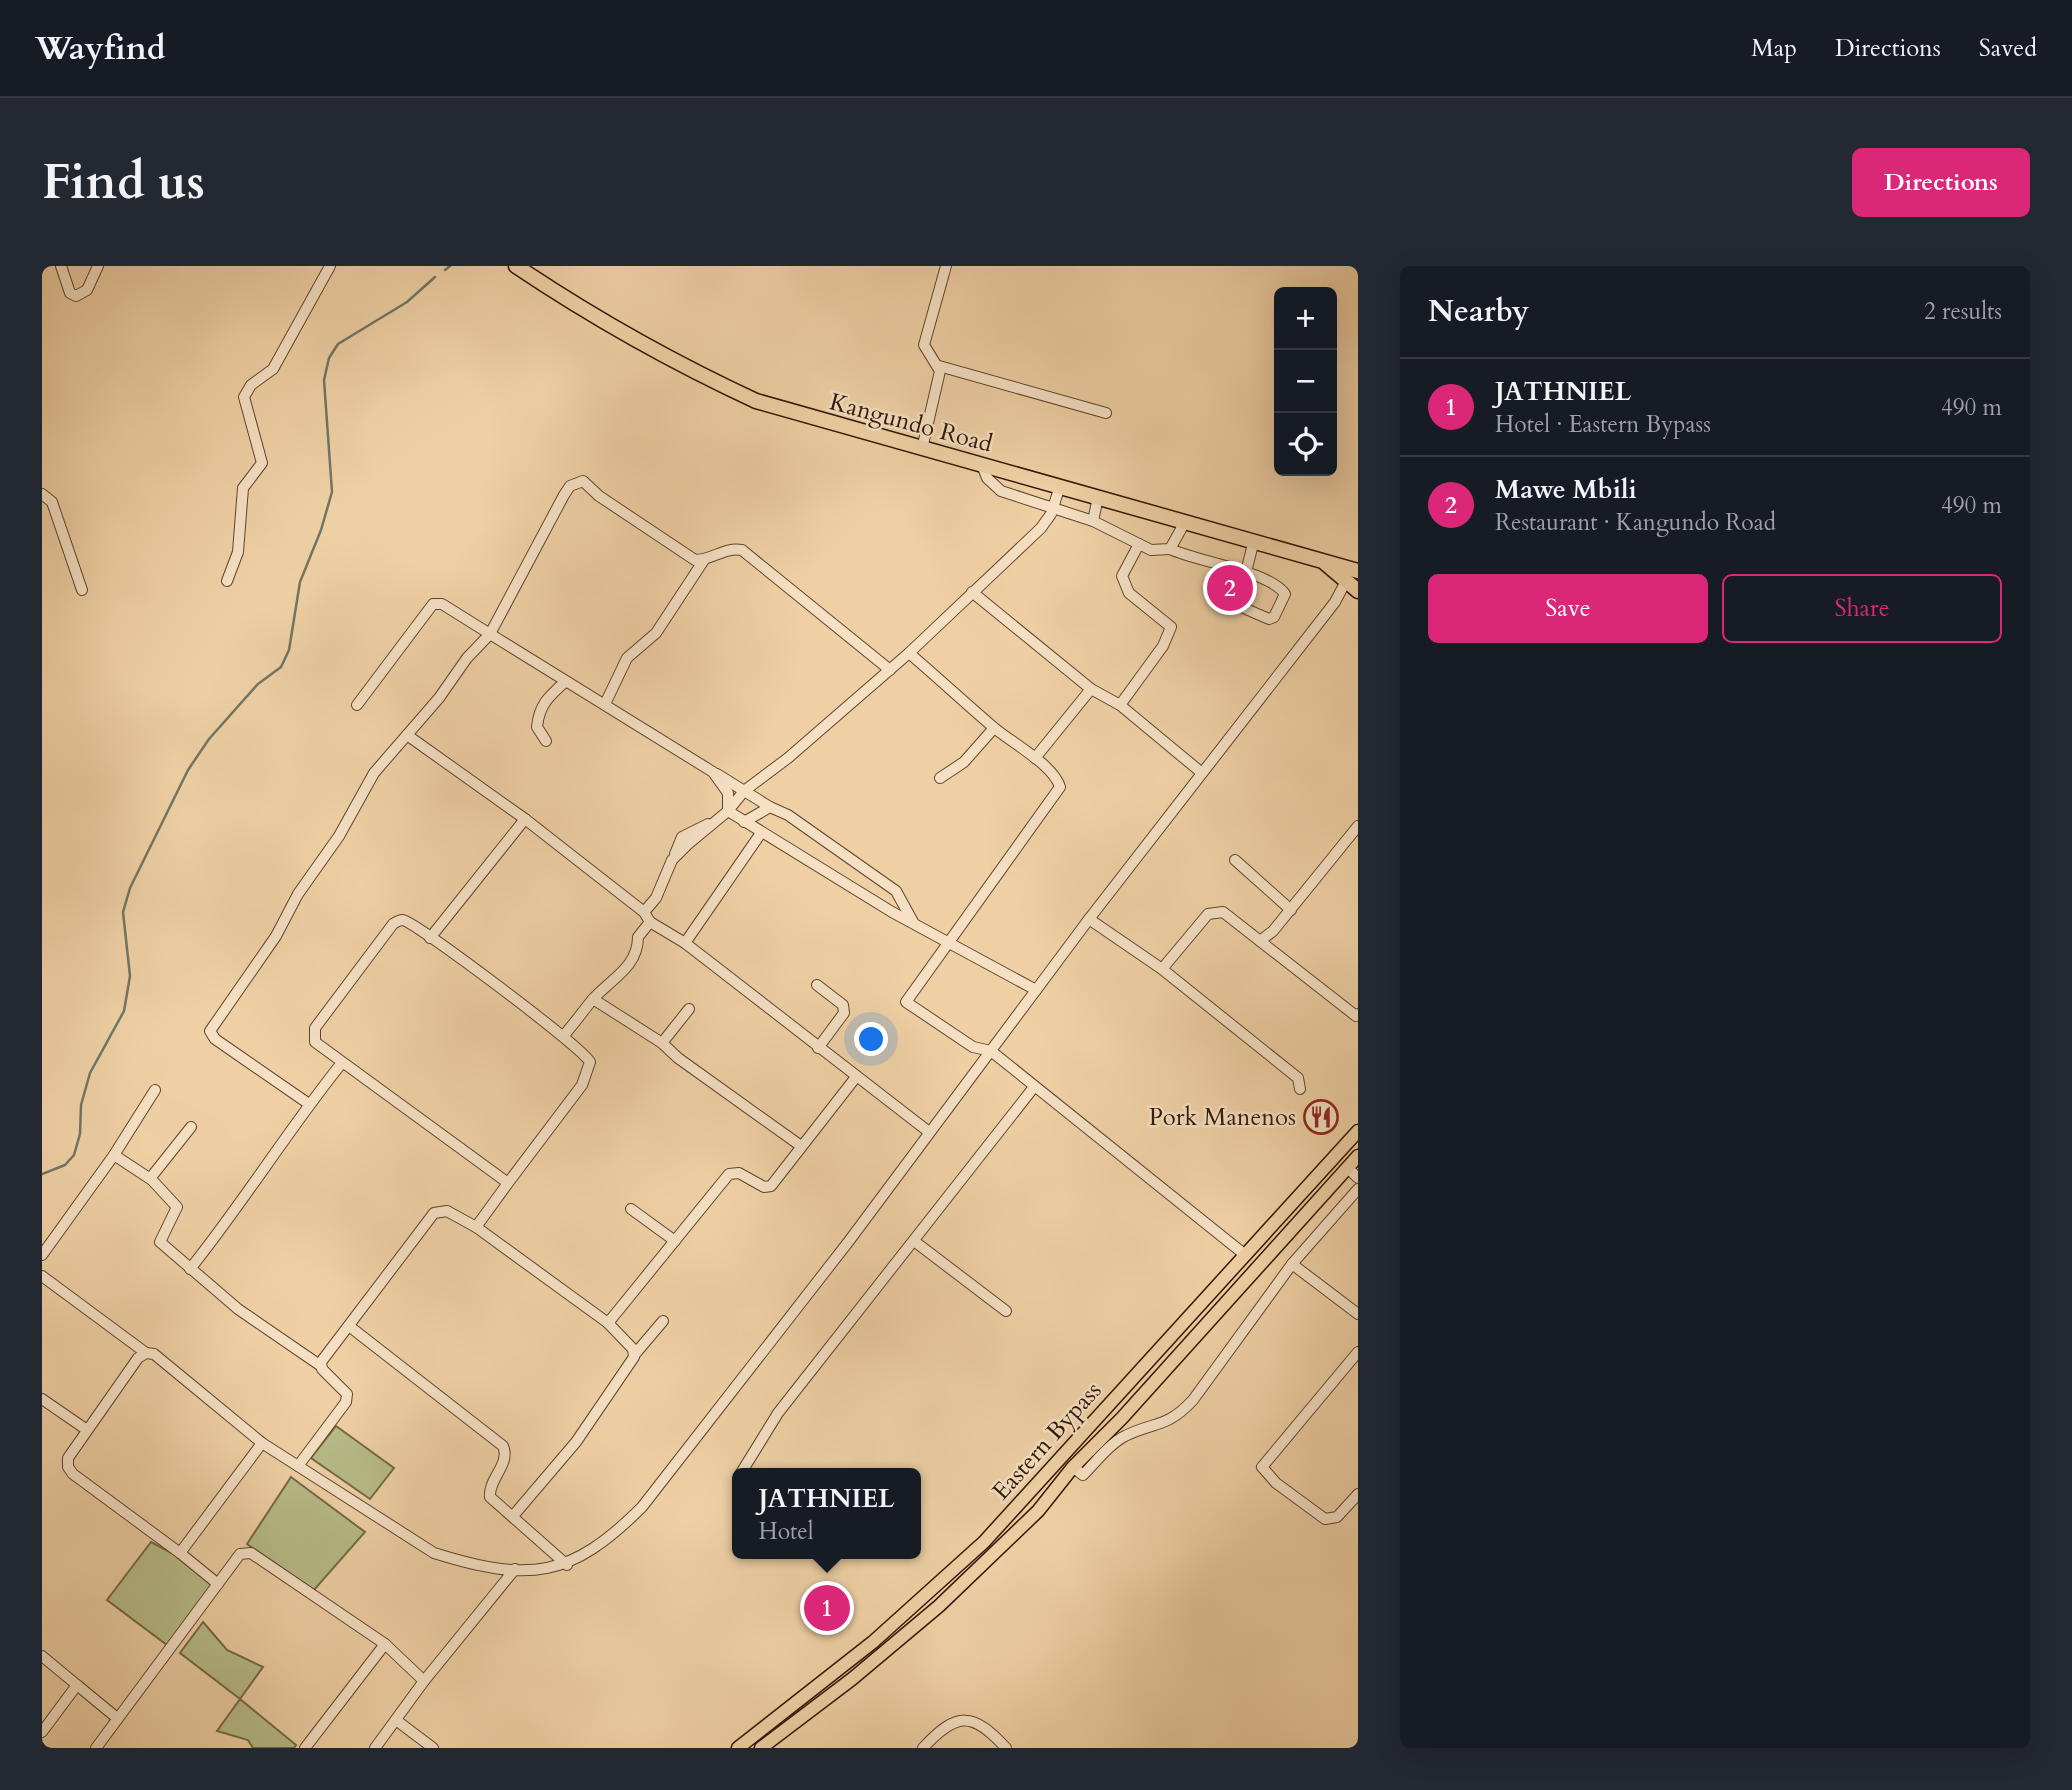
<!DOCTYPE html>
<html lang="en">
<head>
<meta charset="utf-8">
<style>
	body { margin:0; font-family:Cardo,serif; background:#242831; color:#f1f3f6 }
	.controls { position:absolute; right:21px; top:21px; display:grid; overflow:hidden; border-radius:10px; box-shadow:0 7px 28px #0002 }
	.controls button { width:63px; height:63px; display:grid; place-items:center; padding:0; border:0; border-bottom:2px solid #363941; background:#171b24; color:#f1f3f6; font:35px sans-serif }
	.you { position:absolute; left:830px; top:774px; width:24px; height:24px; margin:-18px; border:5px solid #fff; border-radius:50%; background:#1a73e8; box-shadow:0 0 0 10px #1a73e833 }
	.badge { display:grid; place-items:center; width:46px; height:46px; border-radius:50%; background:#db2777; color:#fff; font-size:23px; font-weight:700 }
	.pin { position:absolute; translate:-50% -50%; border:4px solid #fff; box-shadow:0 2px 7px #0006 }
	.popup { position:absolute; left:690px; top:1202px; width:189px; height:91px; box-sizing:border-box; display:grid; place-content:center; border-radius:10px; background:#171b24; filter:drop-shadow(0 2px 5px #0005); font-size:23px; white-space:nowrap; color:#9ea1a6 }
	.popup b { font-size:26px; color:#f1f3f6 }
	.popup::after { content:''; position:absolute; left:50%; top:100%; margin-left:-14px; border:14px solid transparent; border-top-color:#171b24 }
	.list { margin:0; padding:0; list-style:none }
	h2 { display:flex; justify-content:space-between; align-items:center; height:91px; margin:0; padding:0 28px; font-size:30px }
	h2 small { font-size:23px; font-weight:400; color:#9ea1a6 }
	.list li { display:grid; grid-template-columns:46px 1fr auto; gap:21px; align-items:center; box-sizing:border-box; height:98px; padding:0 28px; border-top:2px solid #363941 }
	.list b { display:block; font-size:26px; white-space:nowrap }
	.list p { margin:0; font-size:23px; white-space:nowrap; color:#9ea1a6 }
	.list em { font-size:23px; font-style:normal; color:#9ea1a6 }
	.actions { display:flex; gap:14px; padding:21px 28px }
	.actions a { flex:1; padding:16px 0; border:2px solid #db2777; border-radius:10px; text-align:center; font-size:24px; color:#db2777 }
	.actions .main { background:#db2777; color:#fff }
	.icon { flex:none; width:38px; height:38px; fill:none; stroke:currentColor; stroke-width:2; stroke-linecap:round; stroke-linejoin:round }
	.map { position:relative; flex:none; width:1316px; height:1482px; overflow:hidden; border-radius:10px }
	header { display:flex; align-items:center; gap:42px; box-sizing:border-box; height:98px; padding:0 35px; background:#171b24; border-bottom:2px solid #363941 }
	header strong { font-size:33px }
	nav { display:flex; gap:38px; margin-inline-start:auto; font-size:24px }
	.intro { display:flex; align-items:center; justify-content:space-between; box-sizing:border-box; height:168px; padding:0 42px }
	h1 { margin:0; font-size:49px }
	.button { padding:18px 32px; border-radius:10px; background:#db2777; color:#fff; font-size:24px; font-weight:700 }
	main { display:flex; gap:42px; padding:0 42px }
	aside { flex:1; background:#171b24; border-radius:10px; box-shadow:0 7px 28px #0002 }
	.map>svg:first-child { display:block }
	.green { fill:#b7bc88; stroke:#746946; stroke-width:2 }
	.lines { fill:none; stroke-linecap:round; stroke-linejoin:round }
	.stream { stroke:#707667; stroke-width:2.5 }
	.minor-casing { stroke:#60442c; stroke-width:12 }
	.major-casing { stroke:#311604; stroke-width:15 }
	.highway-casing { stroke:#311604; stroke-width:17 }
	.minor { stroke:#f5e0c4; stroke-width:10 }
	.major { stroke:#efd0a5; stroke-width:12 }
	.highway { stroke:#efd0a5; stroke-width:14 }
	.labels { text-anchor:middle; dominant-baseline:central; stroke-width:5; stroke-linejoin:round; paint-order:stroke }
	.street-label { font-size:24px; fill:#311604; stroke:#f5e0c4 }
	.poi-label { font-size:24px; fill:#311604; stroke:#f5e0c4; text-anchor:end }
</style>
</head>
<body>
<header>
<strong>Wayfind</strong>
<nav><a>Map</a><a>Directions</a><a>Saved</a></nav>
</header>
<div class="intro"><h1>Find us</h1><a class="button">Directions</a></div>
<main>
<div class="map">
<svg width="1316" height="1482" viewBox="0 0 1316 1482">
	<rect width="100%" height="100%" fill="#efd0a5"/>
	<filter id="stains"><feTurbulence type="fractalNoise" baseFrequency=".00286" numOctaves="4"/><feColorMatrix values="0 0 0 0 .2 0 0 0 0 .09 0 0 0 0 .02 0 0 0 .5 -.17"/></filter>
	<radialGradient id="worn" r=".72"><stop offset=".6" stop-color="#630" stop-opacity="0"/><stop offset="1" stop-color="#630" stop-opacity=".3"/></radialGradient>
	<g class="green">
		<path d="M 294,1160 L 352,1202 L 328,1233 L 269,1192 Z"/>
		<path d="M 249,1211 L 323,1266 L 272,1324 L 205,1278 Z"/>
		<path d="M 109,1276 L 143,1294 L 172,1319 L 125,1379 L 65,1334 Z"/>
		<path d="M 161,1356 L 185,1384 L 221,1401 L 198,1433 L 254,1479 L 252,1482 L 211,1482 L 206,1474 L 175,1465 L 198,1433 L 138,1387 Z"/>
	</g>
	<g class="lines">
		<g class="stream">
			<path d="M 403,4 L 408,0"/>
			<path d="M 0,908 L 23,899 L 32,889 L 38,868 L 39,839 L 48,807 L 82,745 L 88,710 L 81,646 L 88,622 L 146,504 L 167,473 L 216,418 L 239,401 L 247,384 L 258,316 L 279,264 L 290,226 L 282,114 L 287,92 L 296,78 L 365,36 L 393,11"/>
		</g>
		<g class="minor-casing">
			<g id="minor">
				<path d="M 19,0 L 28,27 L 34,30 L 45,24 L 56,0"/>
				<path d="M 897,100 L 1064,147"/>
				<path d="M 880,183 L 898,105 L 882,79 L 904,0"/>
				<path d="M 940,199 L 945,212 L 959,225 L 1051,255 L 1109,284 L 1128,283 L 1143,256"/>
				<path d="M 1018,220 L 1009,248 L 999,262 L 867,387 C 895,411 922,436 950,460 C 968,476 1011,498 1018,521 L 864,736 L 931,781 L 949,785 L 1202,988"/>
				<path d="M 0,228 L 10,236 L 40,324"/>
				<path d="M 1051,255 L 1056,231"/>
				<path d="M 1128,283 C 1156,296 1227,305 1243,328 L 1232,351 L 1227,353 L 1190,337 L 1204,306 L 1212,274"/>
				<path d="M 185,315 L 196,286 L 201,222 L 220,197 L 202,131 L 209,119 L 231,103 L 288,0"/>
				<path d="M 930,326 L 1049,423 L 993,492"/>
				<path d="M 1049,423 L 1078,439 L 1160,507"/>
				<path d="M 563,438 L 585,392 L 614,367 L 662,294"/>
				<path d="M 315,439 L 391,338 L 400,338 L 448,368 L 522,229 L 528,220 L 541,215 L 557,230 L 653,294 C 671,294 681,281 700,284 L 848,404"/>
				<path d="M 1078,439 L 1121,380 L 1129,361 L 1087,327 L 1080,310 L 1097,278"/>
				<path d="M 365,469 L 483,553 L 602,646 L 608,656 L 596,671 C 596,701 569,713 551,733 C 541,745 532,758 522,769"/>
				<path d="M 504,475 L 495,461 C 497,439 507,430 523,416"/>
				<path d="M 675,508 L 728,541"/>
				<path d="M 898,512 L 922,496 L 952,462"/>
				<path d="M 702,556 L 728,541 L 746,549 L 854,625 L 871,656"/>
				<path d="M 633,588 L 640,571 L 666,558"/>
				<path d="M 1193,594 L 1249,644"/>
				<path d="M 602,646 L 614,632 L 630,594 L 645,579 L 686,545 L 702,525 L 746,492 L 867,387"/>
				<path d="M 1047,653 L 1120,703 L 1166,648 L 1181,646 L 1314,750 L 1316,748"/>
				<path d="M 608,656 L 643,677 L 887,866"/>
				<path d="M 388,672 L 483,553"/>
				<path d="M 1218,675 L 1231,665 L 1316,560"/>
				<path d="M 643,677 L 719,567"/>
				<path d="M 1120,703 L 1256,812 L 1258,823"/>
				<path d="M 775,719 L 801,739 L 802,747 L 776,782"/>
				<path d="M 551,733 L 620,777 L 636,792 L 759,880"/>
				<path d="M 620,777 L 647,743"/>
				<path d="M 267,838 L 173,773 L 168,765 L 234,670 L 256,628 L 297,570 L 332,507 L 397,432 L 425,392 L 448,368 L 671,506 L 686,527 L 686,545 L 850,646 L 994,724"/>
				<path d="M 149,861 L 110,910 L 110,914 L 135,941 L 118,976 L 196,1043 L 279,1100"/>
				<path d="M 72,889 L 110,914"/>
				<path d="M 1305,901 L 1316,912"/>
				<path d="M 589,943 L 633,975"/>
				<path d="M 434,961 L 566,1057 L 687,908 L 697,907 L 722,921 L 729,920 L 814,811"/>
				<path d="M 872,975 L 964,1045"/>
				<path d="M 0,989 L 72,889 L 113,824"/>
				<path d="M 1250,998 L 1316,1048"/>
				<path d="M 148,1003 C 201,937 246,864 299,798"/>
				<path d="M 0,1010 L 104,1087"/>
				<path d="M 307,1060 L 461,1180 C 469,1198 446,1213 448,1231 L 525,1299"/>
				<path d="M 1316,1086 L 1220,1201 L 1234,1217 L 1283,1253 L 1295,1251 L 1316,1228"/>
				<path d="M 593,1088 L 621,1055"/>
				<path d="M 0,1133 L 45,1164"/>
				<path d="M 256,1200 L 304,1136 L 305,1128 L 280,1103 L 279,1096 L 392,947 L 405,945 L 434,961 L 466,917 L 273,776 L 273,762 L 351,658 C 354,656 357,654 361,654 C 376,658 539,780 548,796 L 540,819 L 466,917"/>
				<path d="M 1031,1201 L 1041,1209 C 1053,1197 1068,1177 1083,1170 C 1113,1155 1124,1163 1151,1134 L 1250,998 L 1316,923"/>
				<path d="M 699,1207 L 736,1147 L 992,821"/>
				<path d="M 471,1250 L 534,1176 L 592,1091 L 591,1083 L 566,1057"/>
				<path d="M 138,1287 L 31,1208 L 26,1201 L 26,1192 L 96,1092 L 104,1087 L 112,1088 L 220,1177"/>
				<path d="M 176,1318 L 138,1287 L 220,1177 L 392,1287 C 488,1317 529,1312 600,1241 L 807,975 L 1047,653 L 1293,336 L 1304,315"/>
				<path d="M 0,1390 L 35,1419"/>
				<path d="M 354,1454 L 391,1482"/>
				<path d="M 0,1466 L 35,1419 L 75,1452"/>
				<path d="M 54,1482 L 198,1288 L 209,1287 L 343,1378"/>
				<path d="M 263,1482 L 343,1378 L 382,1415"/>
				<path d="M 333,1482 L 382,1415 L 473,1303"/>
				<path d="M 881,1482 C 915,1445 931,1446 964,1482"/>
			</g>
		</g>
		<g class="major-casing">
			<g id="major">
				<path d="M 696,1482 L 831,1376 L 942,1276 L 1316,865"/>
				<path d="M 719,1482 L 810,1413 L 897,1340 L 996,1245 L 1031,1201 L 1080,1152 L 1316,890"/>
			</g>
		</g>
		<g class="highway-casing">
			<g id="highway">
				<path d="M 474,0 C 550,51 632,97 714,135 L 1316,305"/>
				<path d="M 1283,297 L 1316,325"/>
			</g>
		</g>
		<use href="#minor" class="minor"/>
		<use href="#major" class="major"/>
		<use href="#highway" class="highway"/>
	</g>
	<defs>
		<g id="restaurant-ring" transform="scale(1.75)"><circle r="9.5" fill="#f5e0c4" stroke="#8f2418" stroke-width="1.5"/><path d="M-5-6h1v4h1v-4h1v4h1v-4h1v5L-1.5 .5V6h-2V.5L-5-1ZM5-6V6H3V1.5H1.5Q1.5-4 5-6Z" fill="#8f2418"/></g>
	</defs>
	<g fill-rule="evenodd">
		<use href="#restaurant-ring" x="1279" y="851"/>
	</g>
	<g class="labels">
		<g class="street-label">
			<text transform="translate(869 157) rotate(15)">Kangundo Road</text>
			<text transform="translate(1005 1175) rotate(-48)">Eastern Bypass</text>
		</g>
		<g class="poi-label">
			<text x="1254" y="851">Pork Manenos</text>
		</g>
	</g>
	<rect width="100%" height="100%" filter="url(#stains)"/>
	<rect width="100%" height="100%" fill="url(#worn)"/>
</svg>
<div class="controls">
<button>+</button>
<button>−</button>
<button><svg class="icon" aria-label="locate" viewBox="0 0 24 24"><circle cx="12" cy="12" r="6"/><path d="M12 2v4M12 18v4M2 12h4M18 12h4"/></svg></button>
</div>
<div class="you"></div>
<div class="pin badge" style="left:785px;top:1342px">1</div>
<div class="popup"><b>JATHNIEL</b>Hotel</div>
<div class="pin badge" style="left:1188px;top:322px">2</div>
</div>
<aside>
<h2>Nearby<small>2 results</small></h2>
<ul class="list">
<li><span class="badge">1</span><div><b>JATHNIEL</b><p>Hotel · Eastern Bypass</p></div><em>490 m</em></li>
<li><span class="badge">2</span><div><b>Mawe Mbili</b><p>Restaurant · Kangundo Road</p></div><em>490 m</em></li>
</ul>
<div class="actions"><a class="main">Save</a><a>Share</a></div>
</aside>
</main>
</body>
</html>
